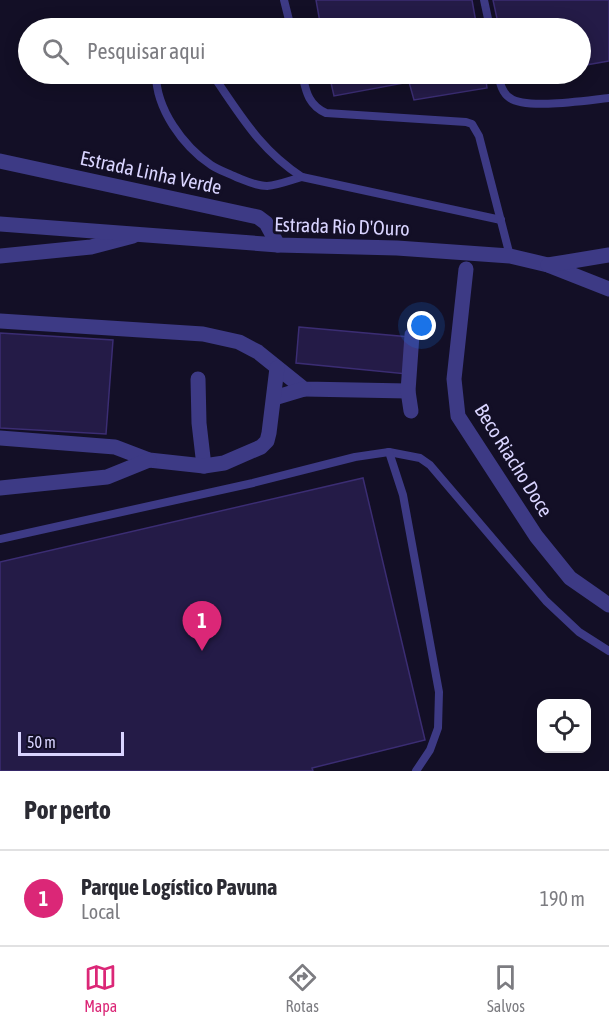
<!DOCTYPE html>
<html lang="pt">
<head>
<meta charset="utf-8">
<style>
	body { margin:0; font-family:"Asap Condensed",sans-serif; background:#f7f7f7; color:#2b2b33 }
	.controls { position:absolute; right:18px; bottom:18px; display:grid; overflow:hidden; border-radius:12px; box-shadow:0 3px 15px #0003 }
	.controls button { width:54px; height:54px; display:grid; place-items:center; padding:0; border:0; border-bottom:2px solid #e1e1e2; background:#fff; color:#2b2b33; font:30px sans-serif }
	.scale { position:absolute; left:18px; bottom:15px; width:106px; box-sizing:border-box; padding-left:6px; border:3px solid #d9d4ff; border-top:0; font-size:16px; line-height:21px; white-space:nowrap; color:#d9d4ff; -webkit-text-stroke:4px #130f26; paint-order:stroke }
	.you { position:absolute; left:422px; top:326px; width:21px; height:21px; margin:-15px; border:4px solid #fff; border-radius:50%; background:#1a73e8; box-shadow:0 0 0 9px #1a73e833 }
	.badge { display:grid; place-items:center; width:39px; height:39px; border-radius:50%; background:#db2777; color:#fff; font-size:20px; font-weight:700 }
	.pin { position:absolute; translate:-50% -50px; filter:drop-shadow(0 2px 3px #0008) }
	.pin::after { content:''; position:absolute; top:32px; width:21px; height:18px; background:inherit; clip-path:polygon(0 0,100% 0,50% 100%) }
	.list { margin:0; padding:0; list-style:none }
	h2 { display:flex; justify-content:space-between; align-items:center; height:78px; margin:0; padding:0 24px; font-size:26px }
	h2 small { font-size:20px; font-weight:400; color:#7c7c81 }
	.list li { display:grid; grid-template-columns:39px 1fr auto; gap:18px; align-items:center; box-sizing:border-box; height:96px; padding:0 24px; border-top:2px solid #e1e1e2 }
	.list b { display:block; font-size:22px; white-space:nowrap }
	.list p { margin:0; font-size:20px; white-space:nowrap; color:#7c7c81 }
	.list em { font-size:20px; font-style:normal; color:#7c7c81 }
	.icon { flex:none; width:33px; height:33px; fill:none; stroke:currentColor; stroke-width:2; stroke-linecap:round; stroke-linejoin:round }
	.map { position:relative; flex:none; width:609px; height:771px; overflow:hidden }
	.search { position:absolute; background:#fff; box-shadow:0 3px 15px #0003; left:18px; right:18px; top:18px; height:66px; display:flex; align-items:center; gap:15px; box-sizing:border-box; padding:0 21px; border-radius:33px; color:#7c7c81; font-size:22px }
	.sheet { height:174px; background:#fff }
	nav { display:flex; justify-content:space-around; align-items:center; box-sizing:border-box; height:84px; border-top:2px solid #e1e1e2; background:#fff; font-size:16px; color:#7c7c81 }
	nav a { display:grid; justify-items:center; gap:3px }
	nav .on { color:#db2777 }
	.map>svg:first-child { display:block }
	.building { fill:#241b47; stroke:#3b2d73; stroke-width:1.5 }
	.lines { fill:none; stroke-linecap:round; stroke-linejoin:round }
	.service { stroke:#3d3a85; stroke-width:8 }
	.minor { stroke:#3d3a85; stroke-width:15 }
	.tertiary { stroke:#3d3a85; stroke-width:15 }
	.labels { text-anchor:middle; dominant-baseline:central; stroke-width:6; stroke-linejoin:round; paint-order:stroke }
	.street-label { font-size:20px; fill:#d9d4ff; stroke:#130f26 }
</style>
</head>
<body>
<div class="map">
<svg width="609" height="771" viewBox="0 0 609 771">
	<rect width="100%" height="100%" fill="#130f26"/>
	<g class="building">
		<path d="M 316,0 L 472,0 L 477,28 L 321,28 Z"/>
		<path d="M 493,0 L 609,0 L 609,61 L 580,66 L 580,28 L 499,28 Z"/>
		<path d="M 329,74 L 485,74 L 487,88 L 414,100 L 409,82 L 334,96 Z"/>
		<path d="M 299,327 L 410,337 L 407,374 L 296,363 Z"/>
		<path d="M 0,333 L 113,340 L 106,434 L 0,428 Z"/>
		<path d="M 363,478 L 425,740 L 312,768 L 313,771 L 0,771 L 0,562 Z"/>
	</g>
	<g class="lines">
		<g class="service">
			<path d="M 284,0 L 291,28"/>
			<path d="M 484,0 L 490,28"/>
			<path d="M 156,74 C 156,109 183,146 211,165 C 218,170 228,173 236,177 C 246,181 256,186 267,186 C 279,185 291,180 302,177"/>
			<path d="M 212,74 C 240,114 259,149 302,177 L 501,220"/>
			<path d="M 302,74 C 306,91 308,105 326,113 L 466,122 L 472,124 L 479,136 L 510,256"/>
			<path d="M 498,74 C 500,83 502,93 510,98 C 526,110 588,100 609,98"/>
			<path d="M 389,452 L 420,458 L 430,465 L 546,601 L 579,632 L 609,651"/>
			<path d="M 0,539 L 253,483 L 355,457 L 389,452 L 403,495 L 439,692 L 438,728 L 430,750 L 416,771"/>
		</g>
		<g class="minor">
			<path d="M 0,161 L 258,217 L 266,223 L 278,245"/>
			<path d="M 0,256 L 91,247 L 133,236"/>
			<path d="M 466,269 L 454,379 L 458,416 L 536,536 L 570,578 L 609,605"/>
			<path d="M 0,321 L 203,334 L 239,342 L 258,352 L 304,389 L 408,391"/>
			<path d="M 198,379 L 199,423 L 204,466"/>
			<path d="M 274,398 L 304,389"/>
			<path d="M 411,411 L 408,391 L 412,335"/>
			<path d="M 0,438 L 115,447 L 149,460 L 204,466 L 224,463 L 261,447 L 267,441 L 269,433 L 277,368"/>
			<path d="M 0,488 L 107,477 L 149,460"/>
		</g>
		<g class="tertiary">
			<path d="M 0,224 L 278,245 L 397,248 L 510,256 L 548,265 L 609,289"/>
			<path d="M 548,265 L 609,255"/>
		</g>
	</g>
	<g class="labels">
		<g class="street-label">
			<text transform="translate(151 172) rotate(12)">Estrada Linha Verde</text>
			<text transform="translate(342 226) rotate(2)">Estrada Rio D'Ouro</text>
			<text transform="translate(514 460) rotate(58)">Beco Riacho Doce</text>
		</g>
	</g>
</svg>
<div class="controls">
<button><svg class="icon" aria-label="locate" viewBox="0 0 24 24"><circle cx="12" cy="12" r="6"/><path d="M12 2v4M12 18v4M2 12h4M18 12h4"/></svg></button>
</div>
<div class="scale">50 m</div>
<div class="you"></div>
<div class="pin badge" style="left:202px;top:651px">1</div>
<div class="search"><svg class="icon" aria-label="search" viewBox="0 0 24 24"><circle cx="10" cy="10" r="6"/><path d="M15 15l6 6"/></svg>Pesquisar aqui</div>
</div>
<section class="sheet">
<h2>Por perto<small></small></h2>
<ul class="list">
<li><span class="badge">1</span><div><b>Parque Logístico Pavuna</b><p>Local</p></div><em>190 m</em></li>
</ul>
</section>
<nav>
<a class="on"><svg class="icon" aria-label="map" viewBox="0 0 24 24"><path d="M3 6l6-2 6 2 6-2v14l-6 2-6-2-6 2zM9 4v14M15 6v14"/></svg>Mapa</a>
<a><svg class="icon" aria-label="directions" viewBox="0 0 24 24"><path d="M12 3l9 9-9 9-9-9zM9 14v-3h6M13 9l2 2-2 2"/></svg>Rotas</a>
<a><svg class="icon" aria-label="saved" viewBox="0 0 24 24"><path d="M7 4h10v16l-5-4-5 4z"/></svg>Salvos</a>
</nav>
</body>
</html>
